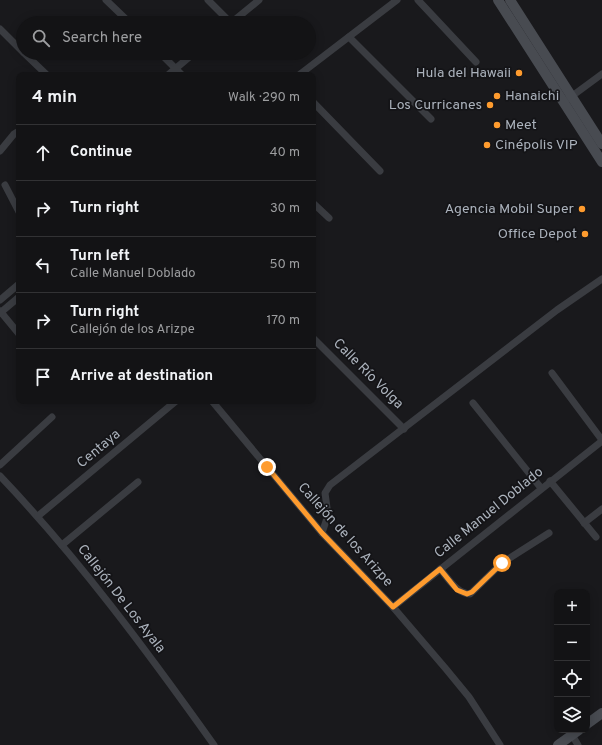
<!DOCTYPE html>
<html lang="en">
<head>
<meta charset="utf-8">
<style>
	body { margin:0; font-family:Overpass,sans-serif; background:#202022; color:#f1f3f6 }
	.controls { position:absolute; right:12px; bottom:12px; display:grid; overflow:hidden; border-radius:8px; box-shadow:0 2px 10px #0003 }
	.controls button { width:36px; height:36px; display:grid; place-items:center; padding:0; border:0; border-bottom:1px solid #323234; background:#131315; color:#f1f3f6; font:20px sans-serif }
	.stop { position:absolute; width:12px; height:12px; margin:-9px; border:3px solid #fe9b2e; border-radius:50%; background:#fff }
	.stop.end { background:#fe9b2e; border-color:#fff; box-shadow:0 1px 4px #0008 }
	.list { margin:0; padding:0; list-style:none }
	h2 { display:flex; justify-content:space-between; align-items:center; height:52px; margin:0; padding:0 16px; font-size:17px }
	h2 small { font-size:13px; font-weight:400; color:#9d9ea0 }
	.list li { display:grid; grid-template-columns:26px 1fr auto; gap:12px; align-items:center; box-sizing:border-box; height:56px; padding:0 16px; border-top:1px solid #323234 }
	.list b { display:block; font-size:15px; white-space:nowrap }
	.list p { margin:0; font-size:13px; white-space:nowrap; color:#9d9ea0 }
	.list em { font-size:13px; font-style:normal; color:#9d9ea0 }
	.icon { flex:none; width:22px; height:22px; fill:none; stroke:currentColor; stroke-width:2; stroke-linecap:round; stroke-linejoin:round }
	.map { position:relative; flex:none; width:602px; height:745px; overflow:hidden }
	.search { position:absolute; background:#131315; box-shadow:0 2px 10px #0003; left:16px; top:16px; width:300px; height:44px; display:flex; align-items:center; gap:10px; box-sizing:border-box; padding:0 14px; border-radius:22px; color:#9d9ea0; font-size:15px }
	.panel { position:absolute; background:#131315; box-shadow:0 2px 10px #0003; left:16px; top:72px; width:300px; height:332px; border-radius:8px }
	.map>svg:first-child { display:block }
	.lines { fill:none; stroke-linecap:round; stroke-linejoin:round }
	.street { stroke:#3a3c41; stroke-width:7 }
	.secondary { stroke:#484b51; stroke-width:10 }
	.route { stroke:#fe9b2e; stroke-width:5 }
	.poi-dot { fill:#fe9b2e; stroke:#141417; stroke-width:1.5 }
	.labels { text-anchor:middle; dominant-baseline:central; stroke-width:3.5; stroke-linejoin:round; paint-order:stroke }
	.poi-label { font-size:14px; fill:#abb2bc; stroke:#141417; text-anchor:end }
	.street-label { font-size:14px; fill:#abb2bc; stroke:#141417 }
</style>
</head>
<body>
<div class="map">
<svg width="602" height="745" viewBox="0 0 602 745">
	<rect width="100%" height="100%" fill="#19191c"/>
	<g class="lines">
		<g class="street">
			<path d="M 106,0 L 130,23"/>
			<path d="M 208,0 L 231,23"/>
			<path d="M 418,0 L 476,62"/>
			<path d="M 231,23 L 259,0"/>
			<path d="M 0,29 L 23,52"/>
			<path d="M 349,37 L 431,119"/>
			<path d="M 24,53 L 47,75"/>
			<path d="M 160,53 L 182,75"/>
			<path d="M 168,75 L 194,53"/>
			<path d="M 299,75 L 397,0"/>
			<path d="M 568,99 L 602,74"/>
			<path d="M 313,102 L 380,171"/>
			<path d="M 0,151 L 14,134 L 19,131"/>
			<path d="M 5,185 L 19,212"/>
			<path d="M 313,203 L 329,218"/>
			<path d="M 0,300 L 19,284"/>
			<path d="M 0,311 L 19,334"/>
			<path d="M 0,313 L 19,297"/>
			<path d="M 313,338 L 404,429"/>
			<path d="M 552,373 L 602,440"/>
			<path d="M 212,401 L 322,533 L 393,607 L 446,669 L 469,697 L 500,745"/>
			<path d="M 473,403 L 541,488"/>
			<path d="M 0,465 L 52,417"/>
			<path d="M 0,476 C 79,559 147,651 214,745"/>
			<path d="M 550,481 L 596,537"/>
			<path d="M 38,516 L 176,401"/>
			<path d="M 584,523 L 602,509"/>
			<path d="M 322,533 L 328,515 L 325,493 L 330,485 L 557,310 L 602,279"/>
			<path d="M 62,545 L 138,482"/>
			<path d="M 440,569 C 448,578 457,594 470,594 L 502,563 L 549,533"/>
			<path d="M 393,607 L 602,441"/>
			<path d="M 572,735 L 578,745"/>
		</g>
		<g class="secondary">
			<path d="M 498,0 L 602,162"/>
			<path d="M 510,0 L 602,144"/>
			<path d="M 587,724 L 602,713"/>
			<path d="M 558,745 L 579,730"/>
		</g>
	</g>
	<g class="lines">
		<path class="route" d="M 267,467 L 322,533 L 393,607 L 440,569 L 457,590 L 467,594 L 472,592 L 502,563"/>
	</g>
	<g class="poi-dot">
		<circle cx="519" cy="73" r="4"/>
		<circle cx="497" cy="96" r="4"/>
		<circle cx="490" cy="105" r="4"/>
		<circle cx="497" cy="125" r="4"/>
		<circle cx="487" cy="145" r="4"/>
		<circle cx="582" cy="209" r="4"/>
		<circle cx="585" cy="234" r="4"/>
	</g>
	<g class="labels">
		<g class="poi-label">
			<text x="511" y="73">Hula del Hawaii</text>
			<text x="505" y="96" text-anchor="start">Hanaichi</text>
			<text x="482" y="105">Los Curricanes</text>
			<text x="505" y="125" text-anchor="start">Meet</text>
			<text x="495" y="145" text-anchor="start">Cinépolis VIP</text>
			<text x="574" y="209">Agencia Mobil Super</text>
			<text x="577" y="234">Office Depot</text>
		</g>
		<g class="street-label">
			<text transform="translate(368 374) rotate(45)">Calle Río Volga</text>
			<text transform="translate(99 449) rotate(-40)">Centaya</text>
			<text transform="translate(489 513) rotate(-39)">Calle Manuel Doblado</text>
			<text transform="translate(345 535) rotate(48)">Callejón de los Arizpe</text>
			<text transform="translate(121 599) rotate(52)">Callejón De Los Ayala</text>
		</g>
	</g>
</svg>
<div class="controls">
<button>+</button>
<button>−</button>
<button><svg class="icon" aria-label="locate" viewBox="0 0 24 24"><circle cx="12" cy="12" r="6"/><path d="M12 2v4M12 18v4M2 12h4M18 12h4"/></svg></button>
<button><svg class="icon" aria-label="layers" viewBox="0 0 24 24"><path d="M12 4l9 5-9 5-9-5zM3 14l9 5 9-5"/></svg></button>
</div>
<div class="stop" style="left:502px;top:563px"></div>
<div class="stop end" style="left:267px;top:467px"></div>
<div class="search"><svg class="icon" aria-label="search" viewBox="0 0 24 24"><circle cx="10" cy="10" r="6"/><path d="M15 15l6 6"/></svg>Search here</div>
<section class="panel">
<h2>4 min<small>Walk · 290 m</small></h2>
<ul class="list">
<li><svg class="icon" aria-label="ahead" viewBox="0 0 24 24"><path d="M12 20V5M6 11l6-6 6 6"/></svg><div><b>Continue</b></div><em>40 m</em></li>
<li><svg class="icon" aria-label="right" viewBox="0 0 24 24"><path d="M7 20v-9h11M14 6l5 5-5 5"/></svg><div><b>Turn right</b></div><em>30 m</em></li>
<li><svg class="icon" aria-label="left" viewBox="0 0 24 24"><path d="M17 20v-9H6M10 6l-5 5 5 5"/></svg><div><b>Turn left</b><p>Calle Manuel Doblado</p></div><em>50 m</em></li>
<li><svg class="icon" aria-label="right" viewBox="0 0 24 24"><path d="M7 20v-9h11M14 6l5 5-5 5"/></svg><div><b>Turn right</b><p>Callejón de los Arizpe</p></div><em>170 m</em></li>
<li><svg class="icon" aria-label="arrive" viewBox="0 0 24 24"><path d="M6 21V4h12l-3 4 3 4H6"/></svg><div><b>Arrive at destination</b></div></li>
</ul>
</section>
</div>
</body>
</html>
